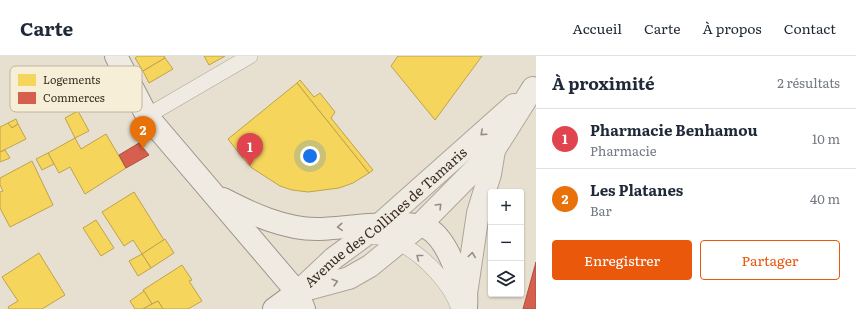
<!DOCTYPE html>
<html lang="fr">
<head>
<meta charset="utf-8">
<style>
	body { margin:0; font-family:Literata,serif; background:#f2f2f3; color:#1f2937 }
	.controls { position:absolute; right:12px; bottom:12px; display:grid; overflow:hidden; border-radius:4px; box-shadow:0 1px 3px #0004 }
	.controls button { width:36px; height:36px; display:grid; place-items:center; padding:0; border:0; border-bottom:1px solid #e0e1e3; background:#fff; color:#1f2937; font:20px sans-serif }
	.you { position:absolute; left:310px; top:100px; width:14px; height:14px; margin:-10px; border:3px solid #fff; border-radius:50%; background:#1a73e8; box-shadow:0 0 0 6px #1a73e833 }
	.badge { display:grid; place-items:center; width:26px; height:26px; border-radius:50%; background:#ea580c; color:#fff; font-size:13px; font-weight:700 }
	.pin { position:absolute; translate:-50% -33px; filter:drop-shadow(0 1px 2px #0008) }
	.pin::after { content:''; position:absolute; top:21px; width:14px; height:12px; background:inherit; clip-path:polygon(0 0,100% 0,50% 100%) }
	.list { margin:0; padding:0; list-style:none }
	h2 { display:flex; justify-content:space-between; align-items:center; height:52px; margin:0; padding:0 16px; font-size:17px }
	h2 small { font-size:13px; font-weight:400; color:#747a83 }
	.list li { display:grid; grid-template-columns:26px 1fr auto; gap:12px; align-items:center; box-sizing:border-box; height:60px; padding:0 16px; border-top:1px solid #e0e1e3 }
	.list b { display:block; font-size:15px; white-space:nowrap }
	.list p { margin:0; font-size:13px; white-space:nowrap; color:#747a83 }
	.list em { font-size:13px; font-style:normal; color:#747a83 }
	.actions { display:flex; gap:8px; padding:12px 16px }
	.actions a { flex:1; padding:9px 0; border:1px solid #ea580c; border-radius:4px; text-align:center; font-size:14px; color:#ea580c }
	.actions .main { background:#ea580c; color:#fff }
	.icon { flex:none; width:22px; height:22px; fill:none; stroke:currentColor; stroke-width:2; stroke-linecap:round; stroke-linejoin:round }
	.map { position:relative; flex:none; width:536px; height:253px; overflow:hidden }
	header { display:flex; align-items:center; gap:24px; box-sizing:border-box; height:56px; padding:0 20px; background:#fff; border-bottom:1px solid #e0e1e3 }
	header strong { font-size:19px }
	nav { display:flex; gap:22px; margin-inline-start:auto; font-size:14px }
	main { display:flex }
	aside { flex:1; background:#fff }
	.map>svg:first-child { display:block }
	.homes { fill:#f6d55c; stroke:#bea34a }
	.shops { fill:#d6604d; stroke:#a85140 }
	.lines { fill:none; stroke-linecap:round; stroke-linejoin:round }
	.lane-casing { stroke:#ada599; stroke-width:16 }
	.street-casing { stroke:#ada599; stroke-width:24 }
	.secondary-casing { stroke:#9c958a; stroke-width:24 }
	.lane { stroke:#efebe3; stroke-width:15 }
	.street { stroke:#efebe3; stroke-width:22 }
	.secondary { stroke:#efebe3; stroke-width:22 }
	.oneway { stroke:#968c82 }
	.labels { text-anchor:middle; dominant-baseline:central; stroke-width:4; stroke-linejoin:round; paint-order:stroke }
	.street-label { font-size:14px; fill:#3d2e20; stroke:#f7eed8 }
	.key { fill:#f7eed8; stroke:#bfb4a1; stroke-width:1 }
	.key-label { font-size:11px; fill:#3d2e20 }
</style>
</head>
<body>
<header>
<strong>Carte</strong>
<nav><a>Accueil</a><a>Carte</a><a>À propos</a><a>Contact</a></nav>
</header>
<main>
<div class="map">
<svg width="536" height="253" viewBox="0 0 536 253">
	<rect width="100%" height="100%" fill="#e7e0d1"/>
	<g class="homes">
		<path d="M 138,0 L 164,0 L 165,2 L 143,15 L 135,2 Z"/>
		<path d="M 204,0 L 225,0 L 209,9 Z"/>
		<path d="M 398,0 L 482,0 L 435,64 L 391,10 Z"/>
		<path d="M 165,2 L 173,13 L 149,27 L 143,15 Z"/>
		<path d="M 300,24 L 314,41 L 320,37 L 335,56 L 331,62 L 373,114 L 369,117 L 297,27 Z"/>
		<path d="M 297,27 L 369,117 L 353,127 L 339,132 L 308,136 L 292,134 L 280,130 L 252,112 L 242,101 L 228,83 Z"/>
		<path d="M 78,55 L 89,75 L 75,82 L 65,62 Z"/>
		<path d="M 16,63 L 18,68 L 12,72 L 8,67 Z"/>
		<path d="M 8,67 L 12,72 L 18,68 L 26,83 L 0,96 L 0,71 Z"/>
		<path d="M 106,78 L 126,112 L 85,138 L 70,111 L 59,117 L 48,97 L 75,82 L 81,93 Z"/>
		<path d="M 5,94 L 10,102 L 0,106 L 0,96 Z"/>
		<path d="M 48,97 L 54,108 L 42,114 L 36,103 Z"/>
		<path d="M 32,105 L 53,149 L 10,171 L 0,152 L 0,136 L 3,135 L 0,129 L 0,122 Z"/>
		<path d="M 134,136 L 164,184 L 142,198 L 133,184 L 124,190 L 102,156 Z"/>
		<path d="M 96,164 L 114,192 L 101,200 L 83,172 Z"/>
		<path d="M 165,183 L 174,197 L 151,212 L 142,198 Z"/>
		<path d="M 39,197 L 65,239 L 42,253 L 9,253 L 8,251 L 18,245 L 2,221 Z"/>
		<path d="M 142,198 L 151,212 L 138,220 L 129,205 Z"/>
		<path d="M 182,209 L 192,224 L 189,225 L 202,245 L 188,253 L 163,253 L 158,245 L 152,248 L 143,234 Z"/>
		<path d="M 144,235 L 152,248 L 143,253 L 135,253 L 130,245 Z"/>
		<path d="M 158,245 L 163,253 L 143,253 L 152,248 Z"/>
	</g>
	<g class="shops">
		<path d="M 139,87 L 149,99 L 126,112 L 119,99 Z"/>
		<path d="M 536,206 L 536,253 L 523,253 Z"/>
	</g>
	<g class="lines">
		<g class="lane-casing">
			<g id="lane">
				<path d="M 147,60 L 250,0"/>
				<path d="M 366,180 C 377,181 388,181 399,187 C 423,199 451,227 459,253"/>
			</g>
		</g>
		<g class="street-casing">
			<g id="street">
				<path id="s1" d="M 301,233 L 334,202 L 379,169 L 514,49"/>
				<path d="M 297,236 L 349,222 L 370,210 L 419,170 L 494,94 L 533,32"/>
				<path d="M 466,238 L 478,157 L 490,118 L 494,94"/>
			</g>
		</g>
		<g class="secondary-casing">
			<g id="secondary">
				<path d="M 116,0 L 147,60 L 297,236 L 304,253"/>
				<path d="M 223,143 C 252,158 284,173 317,173 C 342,173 409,161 429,173 C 440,180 448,195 453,207 C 457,217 464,228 466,238 C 467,242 466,248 466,253"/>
				<path d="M 274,253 L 297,236"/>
			</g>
		</g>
		<use href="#lane" class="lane"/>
		<use href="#street" class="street"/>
		<use href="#secondary" class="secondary"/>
	</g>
	<defs><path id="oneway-chevron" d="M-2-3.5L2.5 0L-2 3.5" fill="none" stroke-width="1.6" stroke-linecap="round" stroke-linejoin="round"/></defs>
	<g class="oneway">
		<use href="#oneway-chevron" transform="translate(483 77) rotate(138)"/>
		<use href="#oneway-chevron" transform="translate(439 150) rotate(-45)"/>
		<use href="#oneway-chevron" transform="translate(340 171) rotate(176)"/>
		<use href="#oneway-chevron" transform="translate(472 199) rotate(-82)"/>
		<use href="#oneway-chevron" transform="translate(419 201) rotate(-142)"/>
		<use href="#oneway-chevron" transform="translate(335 226) rotate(-16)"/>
	</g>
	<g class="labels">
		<g class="street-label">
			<text stroke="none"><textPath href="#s1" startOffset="111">Avenue des Collines de Tamaris</textPath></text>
		</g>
	</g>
	<rect x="10" y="10" width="132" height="46" rx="6" class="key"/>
	<rect x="18" y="18" width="18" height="12" fill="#f6d55c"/>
	<rect x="18" y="36" width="18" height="12" fill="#d6604d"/>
	<g class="key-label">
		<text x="43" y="28">Logements</text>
		<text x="43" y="46">Commerces</text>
	</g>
</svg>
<div class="controls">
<button>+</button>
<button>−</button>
<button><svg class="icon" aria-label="layers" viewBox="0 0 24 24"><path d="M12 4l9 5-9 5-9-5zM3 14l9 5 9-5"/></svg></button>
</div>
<div class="you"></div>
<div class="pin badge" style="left:250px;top:110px;background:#e0444e">1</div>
<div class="pin badge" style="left:143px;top:93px;background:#e8710a">2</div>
</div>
<aside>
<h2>À proximité<small>2 résultats</small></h2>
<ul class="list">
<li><span class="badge" style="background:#e0444e">1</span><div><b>Pharmacie Benhamou</b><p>Pharmacie</p></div><em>10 m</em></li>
<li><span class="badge" style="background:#e8710a">2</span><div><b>Les Platanes</b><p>Bar</p></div><em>40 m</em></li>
</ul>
<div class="actions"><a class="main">Enregistrer</a><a>Partager</a></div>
</aside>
</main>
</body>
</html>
